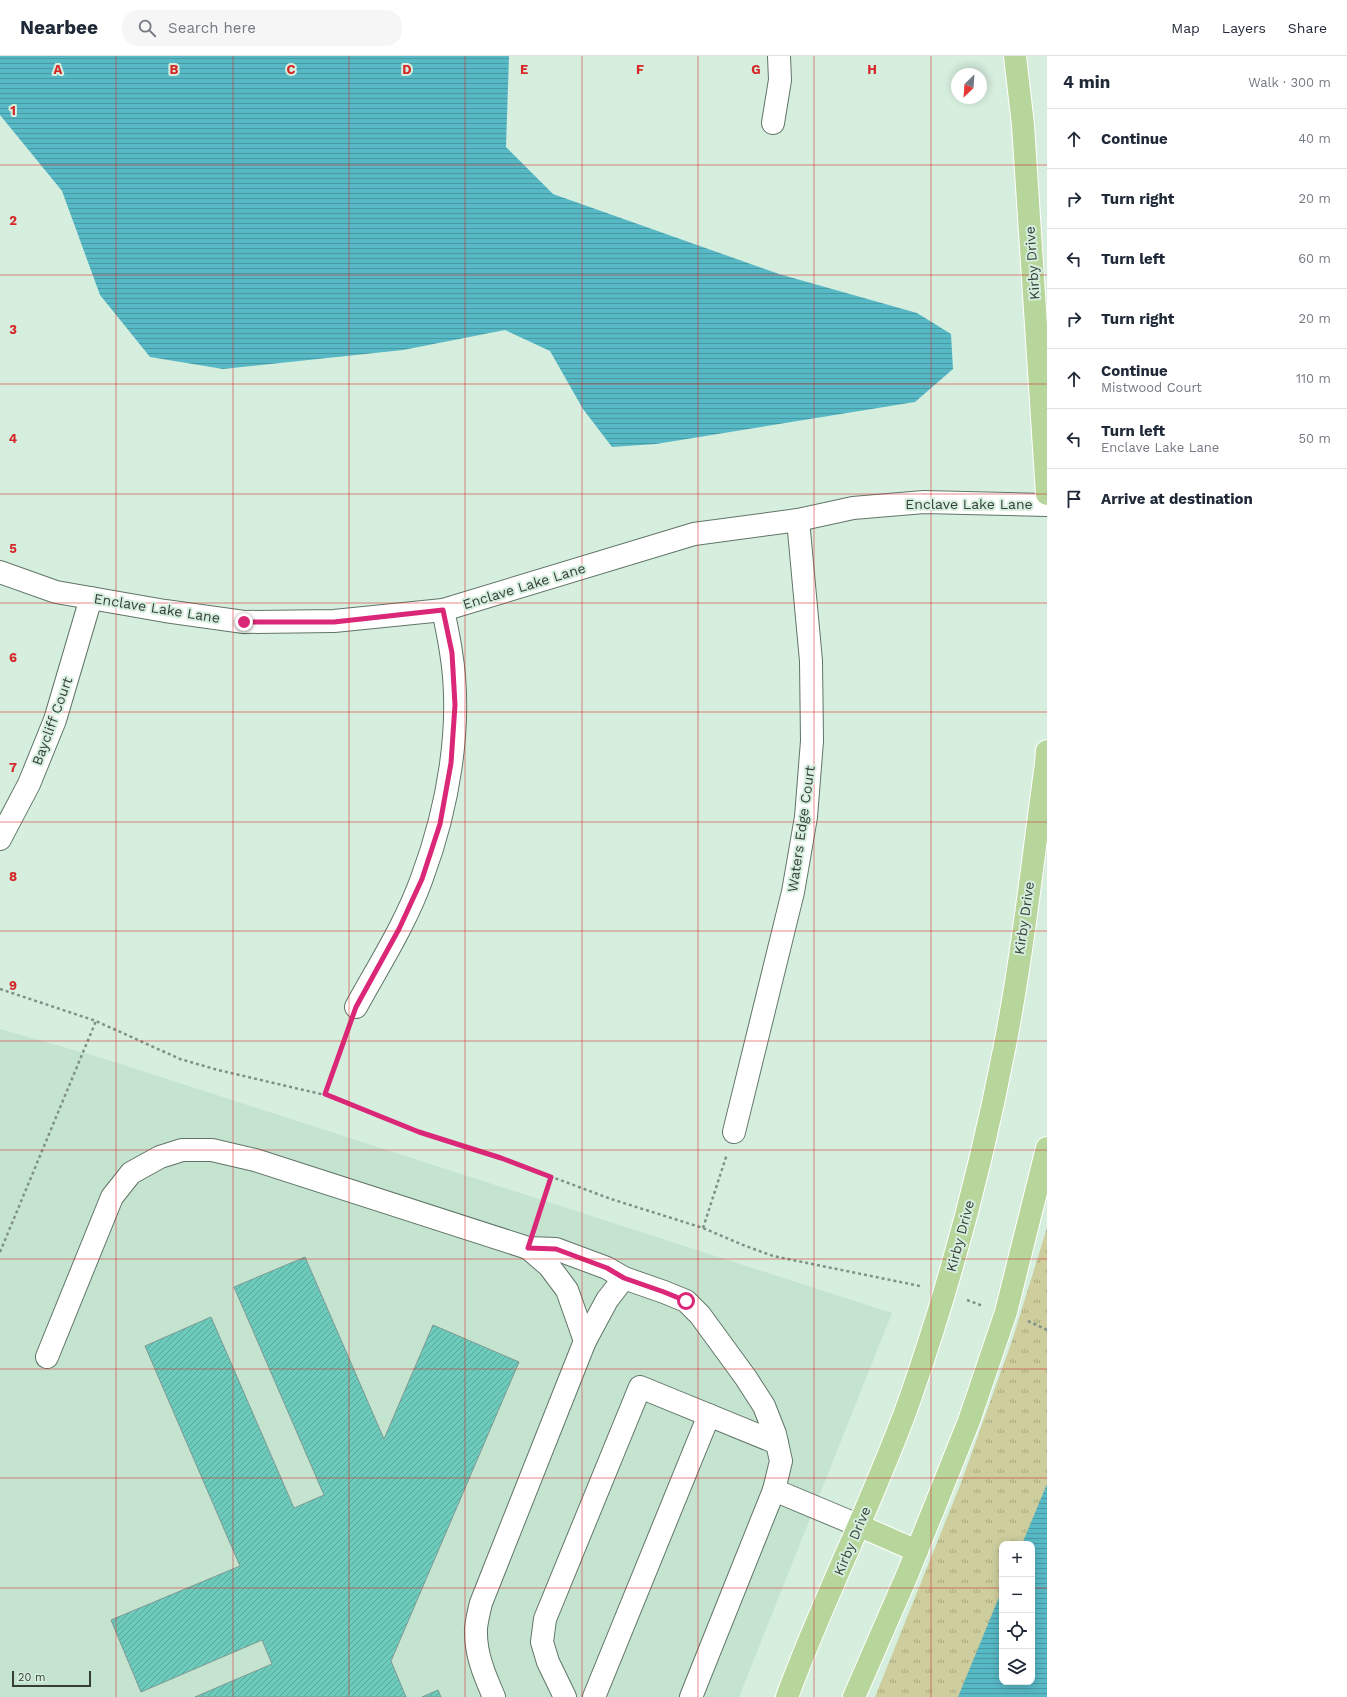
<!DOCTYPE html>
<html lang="en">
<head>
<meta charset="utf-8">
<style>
	body { margin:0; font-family:"Work Sans",sans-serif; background:#f6f6f7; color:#1f2937 }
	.controls { position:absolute; right:12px; bottom:12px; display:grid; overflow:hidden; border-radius:8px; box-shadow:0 2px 10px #0003 }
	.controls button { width:36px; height:36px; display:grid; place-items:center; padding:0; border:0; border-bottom:1px solid #e0e1e3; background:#fff; color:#1f2937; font:20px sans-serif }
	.compass { position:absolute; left:951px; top:12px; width:36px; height:36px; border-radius:50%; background:#fff; box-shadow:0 2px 10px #0003; rotate:205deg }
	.scale { position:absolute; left:12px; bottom:10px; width:79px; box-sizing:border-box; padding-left:4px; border:2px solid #353f38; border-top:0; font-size:11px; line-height:14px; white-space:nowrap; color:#353f38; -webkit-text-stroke:3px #d6eede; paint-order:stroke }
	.stop { position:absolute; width:12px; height:12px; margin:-9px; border:3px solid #db2777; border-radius:50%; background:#fff }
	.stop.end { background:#db2777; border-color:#fff; box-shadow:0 1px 4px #0008 }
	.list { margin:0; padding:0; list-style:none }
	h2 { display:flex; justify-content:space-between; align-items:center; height:52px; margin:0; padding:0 16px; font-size:17px }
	h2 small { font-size:13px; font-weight:400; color:#747a83 }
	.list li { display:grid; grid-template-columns:26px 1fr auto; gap:12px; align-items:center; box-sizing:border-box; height:60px; padding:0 16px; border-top:1px solid #e0e1e3 }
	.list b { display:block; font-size:15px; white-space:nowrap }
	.list p { margin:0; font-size:13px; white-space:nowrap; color:#747a83 }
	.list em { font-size:13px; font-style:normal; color:#747a83 }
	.icon { flex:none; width:22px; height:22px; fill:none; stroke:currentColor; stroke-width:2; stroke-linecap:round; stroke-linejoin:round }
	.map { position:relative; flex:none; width:1047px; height:1641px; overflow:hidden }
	header { display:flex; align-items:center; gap:24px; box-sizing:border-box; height:56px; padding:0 20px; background:#fff; border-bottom:1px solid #e0e1e3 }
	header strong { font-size:19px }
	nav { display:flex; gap:22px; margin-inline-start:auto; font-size:14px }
	.search { width:280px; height:36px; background:#f6f6f7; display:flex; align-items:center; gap:10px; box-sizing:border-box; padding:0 14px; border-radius:16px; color:#747a83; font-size:15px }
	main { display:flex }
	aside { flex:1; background:#fff }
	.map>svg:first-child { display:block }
	.built { fill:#c5e4d0 }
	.grass { fill:url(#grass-tufts); fill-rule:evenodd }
	.water { fill:url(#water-rules) }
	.building { fill:url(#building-hatch); stroke:#7d9994 }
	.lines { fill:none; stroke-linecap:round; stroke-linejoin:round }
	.minor-casing { stroke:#607567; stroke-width:24 }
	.major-casing { stroke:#fff; stroke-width:24 }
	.path { stroke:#809186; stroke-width:2.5; stroke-dasharray:3 3; stroke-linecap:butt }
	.minor { stroke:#fff; stroke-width:22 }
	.major { stroke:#b7d69b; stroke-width:22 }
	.route { stroke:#db2777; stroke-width:5 }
	.grid { fill:none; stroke:#d62828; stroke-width:1; stroke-opacity:0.55 }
	.labels { text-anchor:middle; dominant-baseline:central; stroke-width:4; stroke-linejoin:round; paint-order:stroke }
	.street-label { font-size:14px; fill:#353f38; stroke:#d6eede }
	.grid-label { font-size:13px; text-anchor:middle; font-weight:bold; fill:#d62828; stroke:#d6eede; stroke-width:4; stroke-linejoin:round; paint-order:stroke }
</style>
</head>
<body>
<header>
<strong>Nearbee</strong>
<div class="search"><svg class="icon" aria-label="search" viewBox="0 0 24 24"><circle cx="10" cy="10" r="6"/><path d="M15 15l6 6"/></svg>Search here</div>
<nav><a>Map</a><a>Layers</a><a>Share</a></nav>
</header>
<main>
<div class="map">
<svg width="1047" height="1641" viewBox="0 0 1047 1641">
	<defs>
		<pattern id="grass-tufts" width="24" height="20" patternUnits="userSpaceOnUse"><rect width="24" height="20" fill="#cdcd9d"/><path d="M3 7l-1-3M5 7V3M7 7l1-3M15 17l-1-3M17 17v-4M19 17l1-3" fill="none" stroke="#a7a881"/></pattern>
		<pattern id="water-rules" width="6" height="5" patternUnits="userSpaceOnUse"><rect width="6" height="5" fill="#58b9c6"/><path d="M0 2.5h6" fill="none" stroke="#4a98a2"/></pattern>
		<pattern id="building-hatch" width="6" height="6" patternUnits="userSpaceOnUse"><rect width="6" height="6" fill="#6dcbbc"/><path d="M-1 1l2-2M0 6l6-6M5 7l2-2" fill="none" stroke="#5aa69a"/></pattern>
	</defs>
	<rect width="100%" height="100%" fill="#d6eede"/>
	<path class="built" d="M 0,973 L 102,1002 L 892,1257 L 739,1641 L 0,1641 Z"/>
	<path class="grass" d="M 1047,1172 L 1047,1641 L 875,1641 L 961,1427 L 1012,1285 ZM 1002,1488 L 1032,1488 L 1032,1626 L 1002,1626 Z"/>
	<g class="water">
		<path d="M 0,0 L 509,0 L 506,91 L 553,138 L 779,218 L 917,257 L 951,278 L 953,313 L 915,346 L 656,388 L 612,391 L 583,353 L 550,295 L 505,274 L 403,294 L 223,313 L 150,301 L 100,239 L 62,135 L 0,59 Z"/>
		<path d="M 1047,1428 L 1047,1641 L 958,1641 L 1002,1534 L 1002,1626 L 1032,1626 L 1032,1488 L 1022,1488 Z"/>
	</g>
	<g class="building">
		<path d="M 305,1201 L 384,1383 L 433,1269 L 519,1306 L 391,1605 L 406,1641 L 195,1641 L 272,1608 L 262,1584 L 141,1636 L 111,1564 L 240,1510 L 145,1290 L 211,1261 L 294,1452 L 324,1439 L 234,1231 Z"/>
		<path d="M 438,1634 L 441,1641 L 422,1641 Z"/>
	</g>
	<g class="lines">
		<g class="minor-casing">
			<g id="minor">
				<path d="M 773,67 L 780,24 L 779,0"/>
				<path d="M 0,516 L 56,536 L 165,555 L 244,566 L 334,565 L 443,554 L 694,478 L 798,464 L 853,452 L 924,446 L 1047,449"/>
				<path d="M 0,783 L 29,728 L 55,664 L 91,542"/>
				<path d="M 356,951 C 379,909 406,867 422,822 C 448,752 463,669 451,596 C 449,582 446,568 443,554"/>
				<path d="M 734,1076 L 793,836 L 806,761 L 812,685 L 811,605 L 798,464"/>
				<path d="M 528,1192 L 549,1210 L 567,1234 L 585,1285"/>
				<path d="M 47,1301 L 112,1141 L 131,1117 L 160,1101 L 182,1094 L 212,1094 L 255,1104 L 528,1192 L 556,1193 L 607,1212 L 624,1222"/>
				<path d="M 774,1434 L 860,1470"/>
				<path d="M 494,1641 C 484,1618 475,1597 476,1572 C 477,1564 479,1555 481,1547 L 585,1285 L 607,1244 L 624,1222 L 664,1236 L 686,1245 L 700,1259 L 746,1322 L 764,1350 L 775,1378 L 781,1405 L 774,1434 L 691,1641"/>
				<path d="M 565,1641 L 548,1606 L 542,1586 L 545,1563 L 640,1331 L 777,1387"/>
				<path d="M 594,1641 L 709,1359"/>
			</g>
		</g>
		<g class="major-casing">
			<g id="major">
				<path d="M 1015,0 L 1023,69 L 1047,438"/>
				<path d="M 860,1470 L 917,1495"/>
				<path d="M 787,1641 C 824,1540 874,1444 910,1343 C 950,1228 982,1108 1005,989 C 1023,896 1033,801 1046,708 L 1047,695"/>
				<path d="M 854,1641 L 908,1517 L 969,1365 L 1006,1256 L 1047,1092"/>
			</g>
		</g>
		<g class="path">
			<path d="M 0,933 L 96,965 L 180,1003 L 218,1014 L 325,1039 L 419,1076 L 501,1102 L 611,1143 L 703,1172 L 743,1189 L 773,1200 L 920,1230"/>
			<path d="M 325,1039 L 348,973"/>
			<path d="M 536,1168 L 551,1121"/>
			<path d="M 703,1172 L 727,1098"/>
			<path d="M 0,1196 L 96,965"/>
			<path d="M 967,1244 L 983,1250"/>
			<path d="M 1028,1265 L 1047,1274"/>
		</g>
		<use href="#minor" class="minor"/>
		<use href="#major" class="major"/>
	</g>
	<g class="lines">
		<path class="route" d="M 244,566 L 334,566 L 443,554 L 452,597 L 455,649 L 451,707 L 440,768 L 422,823 L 399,873 L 356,951 L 325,1038 L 419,1076 L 501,1102 L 551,1121 L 528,1192 L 556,1193 L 607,1212 L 624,1222 L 664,1236 L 686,1245"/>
	</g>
	<path class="grid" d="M 116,0 L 116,1641M 233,0 L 233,1641M 349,0 L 349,1641M 465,0 L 465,1641M 582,0 L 582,1641M 698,0 L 698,1641M 814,0 L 814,1641M 931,0 L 931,1641M 0,109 L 1047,109M 0,219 L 1047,219M 0,328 L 1047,328M 0,438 L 1047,438M 0,547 L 1047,547M 0,656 L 1047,656M 0,766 L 1047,766M 0,875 L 1047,875M 0,985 L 1047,985M 0,1094 L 1047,1094M 0,1203 L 1047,1203M 0,1313 L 1047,1313M 0,1422 L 1047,1422M 0,1532 L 1002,1532M 1032,1532 L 1047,1532"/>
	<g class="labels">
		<g class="street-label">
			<text transform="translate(1032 207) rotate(-94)">Kirby Drive</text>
			<text x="969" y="448">Enclave Lake Lane</text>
			<text transform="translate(524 530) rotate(-17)">Enclave Lake Lane</text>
			<text transform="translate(157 552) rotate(9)">Enclave Lake Lane</text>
			<text transform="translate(52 665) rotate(-70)">Baycliff Court</text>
			<text transform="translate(801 773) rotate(-82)">Waters Edge Court</text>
			<text transform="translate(1024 862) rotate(-82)">Kirby Drive</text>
			<text transform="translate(960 1180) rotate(-75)">Kirby Drive</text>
			<text transform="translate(852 1485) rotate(-67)">Kirby Drive</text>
		</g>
	</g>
	<g class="grid-label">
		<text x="58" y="18">A</text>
		<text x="174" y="18">B</text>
		<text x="291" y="18">C</text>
		<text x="407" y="18">D</text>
		<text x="524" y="18">E</text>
		<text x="640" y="18">F</text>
		<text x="756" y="18">G</text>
		<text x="872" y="18">H</text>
		<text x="13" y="59">1</text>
		<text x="13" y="169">2</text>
		<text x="13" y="278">3</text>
		<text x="13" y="387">4</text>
		<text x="13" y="497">5</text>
		<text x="13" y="606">6</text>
		<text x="13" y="716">7</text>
		<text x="13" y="825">8</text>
		<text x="13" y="934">9</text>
	</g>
</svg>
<div class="controls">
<button>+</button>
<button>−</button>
<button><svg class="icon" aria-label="locate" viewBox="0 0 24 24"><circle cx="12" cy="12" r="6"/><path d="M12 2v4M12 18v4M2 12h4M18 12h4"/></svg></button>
<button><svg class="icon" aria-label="layers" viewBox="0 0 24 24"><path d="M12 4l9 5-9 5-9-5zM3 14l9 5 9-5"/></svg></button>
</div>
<svg class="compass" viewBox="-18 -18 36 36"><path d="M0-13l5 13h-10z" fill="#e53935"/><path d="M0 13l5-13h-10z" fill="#747a83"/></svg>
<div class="scale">20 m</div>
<div class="stop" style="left:686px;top:1245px"></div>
<div class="stop end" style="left:244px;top:566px"></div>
</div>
<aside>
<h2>4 min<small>Walk · 300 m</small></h2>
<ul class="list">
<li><svg class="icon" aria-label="ahead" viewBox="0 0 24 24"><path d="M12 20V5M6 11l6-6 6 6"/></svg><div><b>Continue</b></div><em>40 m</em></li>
<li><svg class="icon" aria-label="right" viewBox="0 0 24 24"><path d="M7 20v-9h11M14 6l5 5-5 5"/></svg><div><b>Turn right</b></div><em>20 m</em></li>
<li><svg class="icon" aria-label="left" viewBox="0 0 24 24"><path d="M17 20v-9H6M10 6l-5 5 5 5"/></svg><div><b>Turn left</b></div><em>60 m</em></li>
<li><svg class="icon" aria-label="right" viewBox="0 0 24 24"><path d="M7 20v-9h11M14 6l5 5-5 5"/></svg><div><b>Turn right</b></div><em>20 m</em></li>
<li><svg class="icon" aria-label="ahead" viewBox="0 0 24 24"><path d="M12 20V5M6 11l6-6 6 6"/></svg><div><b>Continue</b><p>Mistwood Court</p></div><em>110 m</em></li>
<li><svg class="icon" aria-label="left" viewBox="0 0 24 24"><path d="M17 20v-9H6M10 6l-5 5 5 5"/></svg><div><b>Turn left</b><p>Enclave Lake Lane</p></div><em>50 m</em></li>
<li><svg class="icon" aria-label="arrive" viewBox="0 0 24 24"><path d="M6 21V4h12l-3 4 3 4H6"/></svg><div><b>Arrive at destination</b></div></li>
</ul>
</aside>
</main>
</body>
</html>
